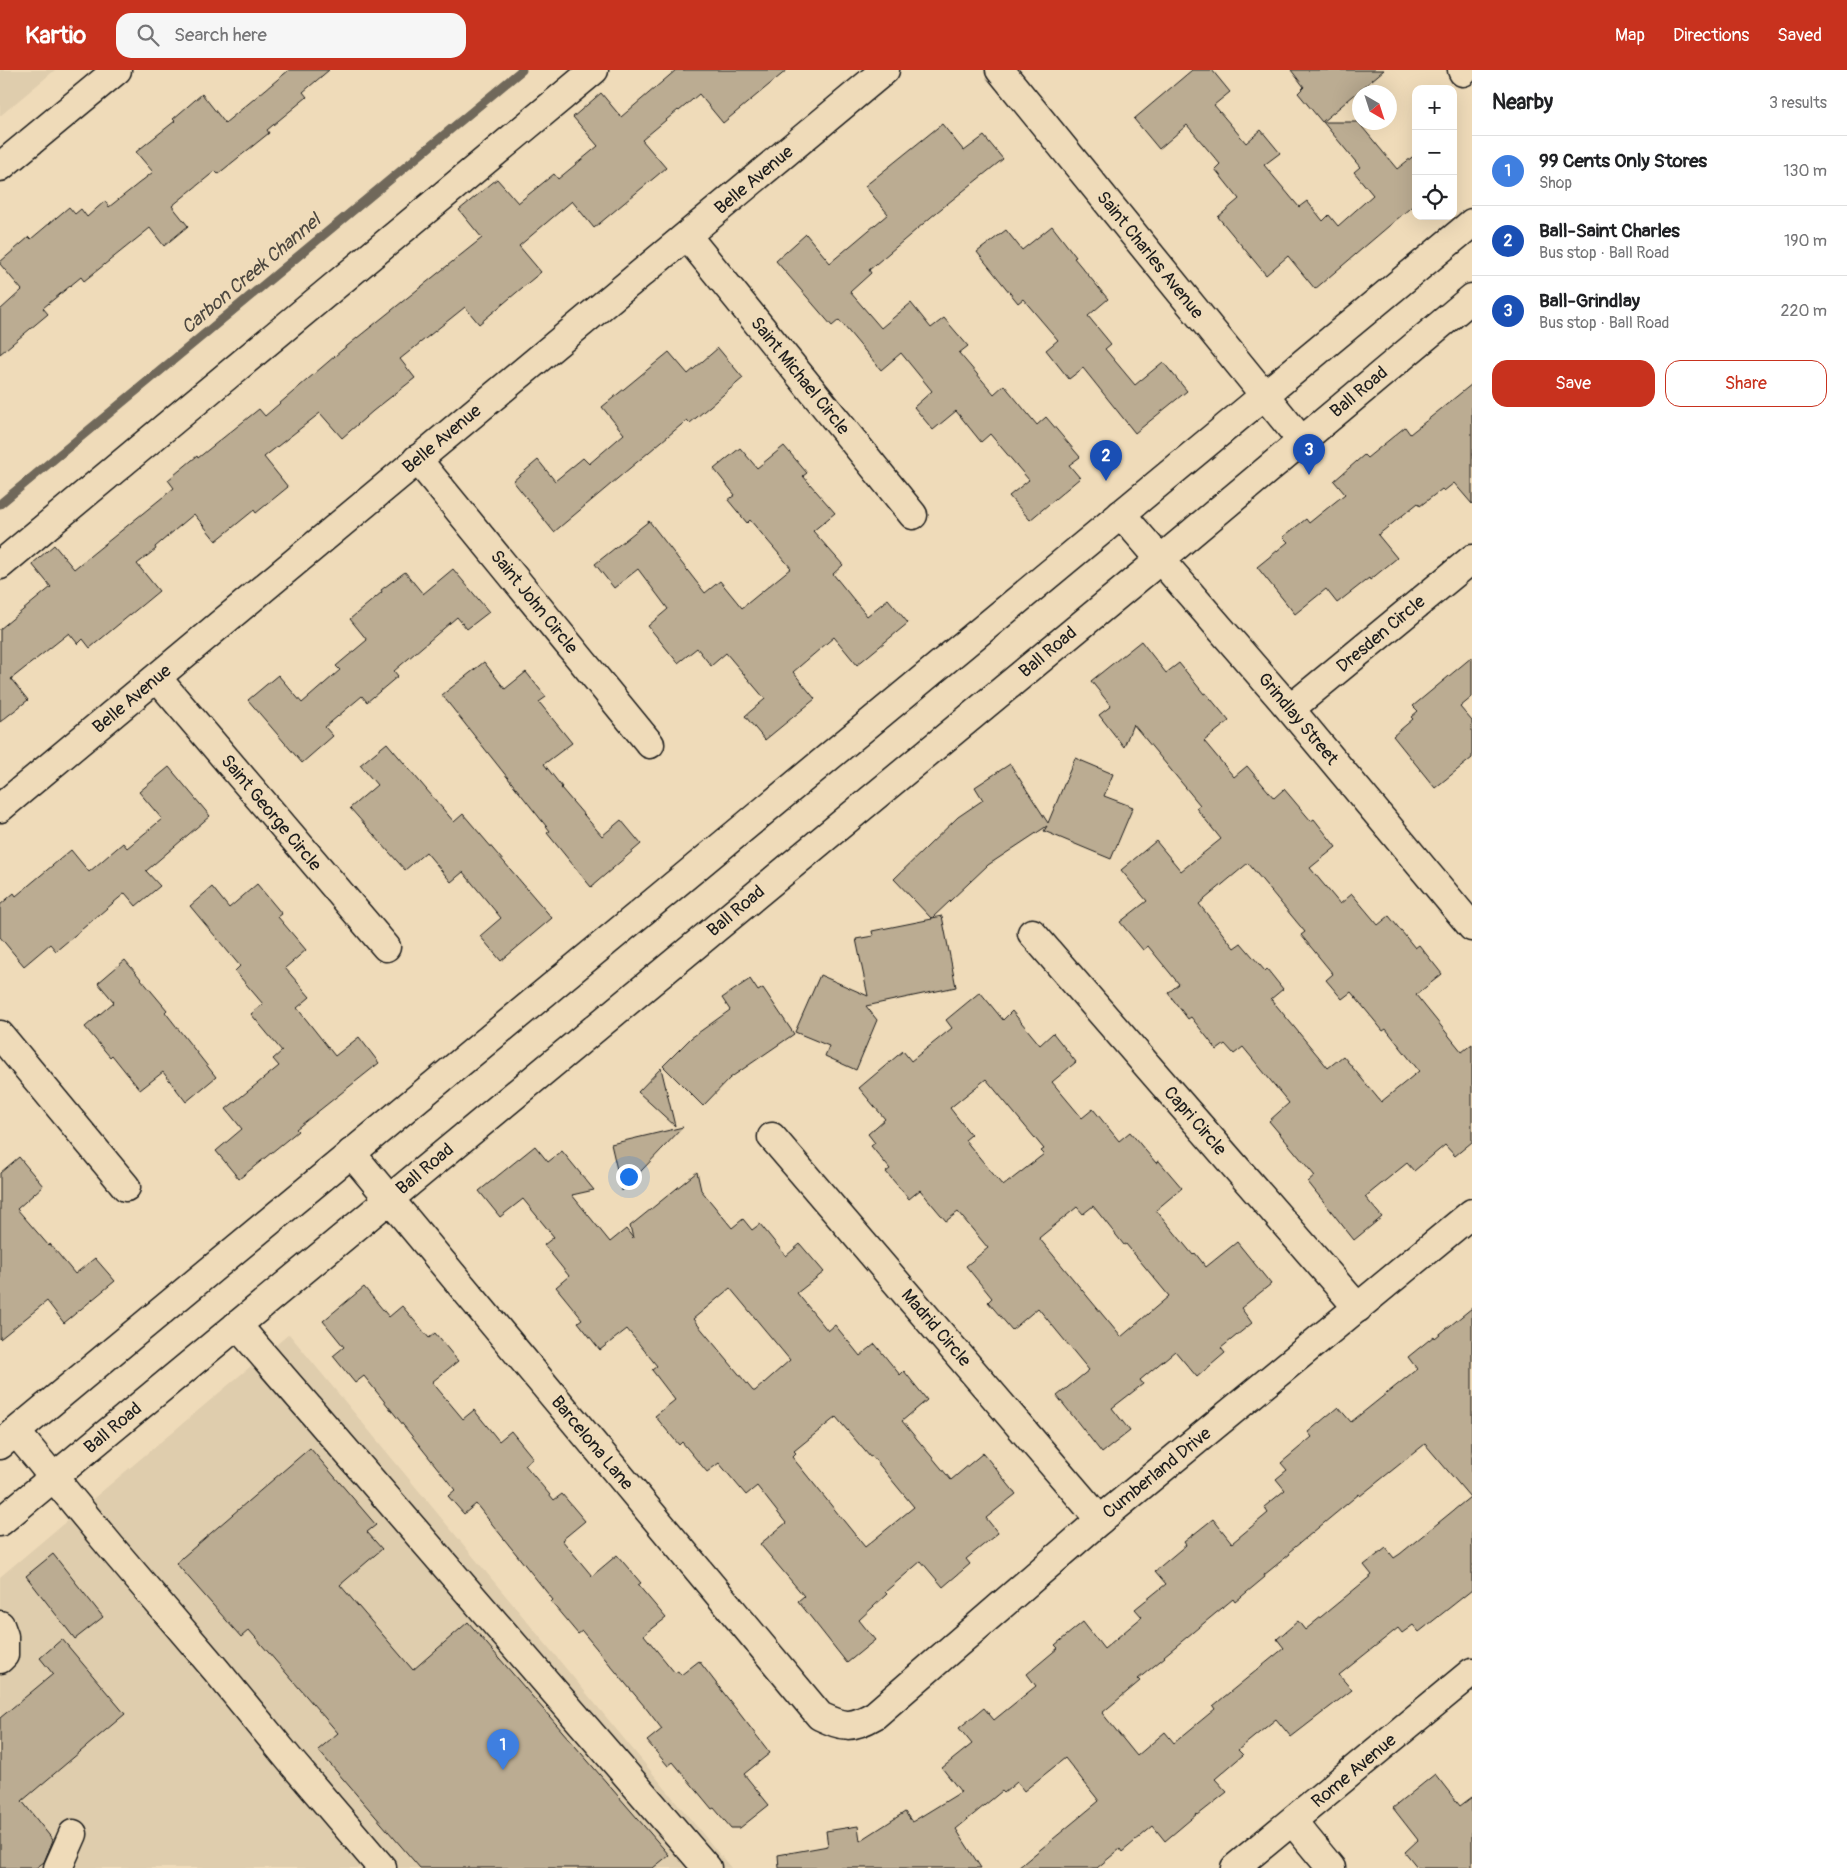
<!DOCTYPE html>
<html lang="en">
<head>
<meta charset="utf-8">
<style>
	body { margin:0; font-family:Pangolin,sans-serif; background:#f6f6f6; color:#202124 }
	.controls { position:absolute; right:15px; top:15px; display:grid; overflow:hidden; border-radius:10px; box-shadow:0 5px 20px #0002 }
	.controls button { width:45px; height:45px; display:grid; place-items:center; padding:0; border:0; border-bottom:1px solid #e0e0e0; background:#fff; color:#202124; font:25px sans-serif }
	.compass { position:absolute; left:1352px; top:15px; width:45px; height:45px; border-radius:50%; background:#fff; box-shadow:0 5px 20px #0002; rotate:141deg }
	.you { position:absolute; left:628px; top:1106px; width:18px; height:18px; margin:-12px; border:4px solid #fff; border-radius:50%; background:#1a73e8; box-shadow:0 0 0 8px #1a73e833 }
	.badge { display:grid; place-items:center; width:32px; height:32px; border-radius:50%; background:#c8321e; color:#fff; font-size:16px; font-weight:700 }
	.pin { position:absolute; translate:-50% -41px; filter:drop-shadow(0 1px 2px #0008) }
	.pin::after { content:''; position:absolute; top:26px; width:18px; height:15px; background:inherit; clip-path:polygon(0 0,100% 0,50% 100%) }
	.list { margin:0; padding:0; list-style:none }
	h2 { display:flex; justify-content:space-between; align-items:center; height:65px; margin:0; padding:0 20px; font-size:21px }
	h2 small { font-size:16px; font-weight:400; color:#757577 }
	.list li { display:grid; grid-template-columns:32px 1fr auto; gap:15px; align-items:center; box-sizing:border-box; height:70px; padding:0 20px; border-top:1px solid #e0e0e0 }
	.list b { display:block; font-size:19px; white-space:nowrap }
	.list p { margin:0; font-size:16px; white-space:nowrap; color:#757577 }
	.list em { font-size:16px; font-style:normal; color:#757577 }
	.actions { display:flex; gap:10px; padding:15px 20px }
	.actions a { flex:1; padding:11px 0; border:1px solid #c8321e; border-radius:15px; text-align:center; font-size:18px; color:#c8321e }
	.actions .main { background:#c8321e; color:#fff }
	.icon { flex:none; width:28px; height:28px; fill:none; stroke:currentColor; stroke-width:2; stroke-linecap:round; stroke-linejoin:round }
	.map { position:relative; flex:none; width:1472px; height:1798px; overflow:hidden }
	header { display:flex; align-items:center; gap:30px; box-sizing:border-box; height:70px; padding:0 25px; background:#c8321e; color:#fff }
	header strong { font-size:24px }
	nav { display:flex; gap:28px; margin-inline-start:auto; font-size:18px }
	.search { width:350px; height:45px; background:#f6f6f6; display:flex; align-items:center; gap:12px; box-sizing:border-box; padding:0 18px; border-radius:15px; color:#757577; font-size:19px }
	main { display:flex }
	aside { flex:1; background:#fff }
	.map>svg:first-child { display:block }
	.built { fill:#dfcdad }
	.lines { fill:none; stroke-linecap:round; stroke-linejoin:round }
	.stream { stroke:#6f685a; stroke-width:9 }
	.building { fill:#bbac92; stroke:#1c1c1c; fill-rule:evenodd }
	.minor-casing { stroke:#1c1c1c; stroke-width:31 }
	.major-casing { stroke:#1c1c1c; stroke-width:31 }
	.minor { stroke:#efdbb9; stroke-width:28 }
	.major { stroke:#efdbb9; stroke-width:28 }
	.labels { text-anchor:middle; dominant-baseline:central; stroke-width:4.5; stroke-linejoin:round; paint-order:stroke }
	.street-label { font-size:18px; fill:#1c1c1c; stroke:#efdbb9 }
	.water-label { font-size:19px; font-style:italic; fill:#4d4840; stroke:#efdbb9 }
</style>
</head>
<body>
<header>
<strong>Kartio</strong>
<div class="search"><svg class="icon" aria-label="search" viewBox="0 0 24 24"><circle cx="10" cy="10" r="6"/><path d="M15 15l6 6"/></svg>Search here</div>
<nav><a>Map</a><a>Directions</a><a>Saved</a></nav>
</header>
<main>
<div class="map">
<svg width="1472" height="1798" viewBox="0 0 1472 1798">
	<rect width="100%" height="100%" fill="#efdbb9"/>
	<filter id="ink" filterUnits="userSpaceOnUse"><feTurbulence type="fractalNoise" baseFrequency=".02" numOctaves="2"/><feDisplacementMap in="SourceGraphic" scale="10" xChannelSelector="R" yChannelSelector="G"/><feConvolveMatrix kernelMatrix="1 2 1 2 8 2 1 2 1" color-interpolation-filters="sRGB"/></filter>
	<g filter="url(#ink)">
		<g class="built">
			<path d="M 0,0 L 55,0 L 0,46 Z"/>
			<path d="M 289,1264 L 731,1798 L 0,1798 L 0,1507 Z"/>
		</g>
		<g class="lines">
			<path class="stream" d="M 0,434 L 522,0"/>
		</g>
		<g class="building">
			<path d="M 289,0 L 329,0 L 303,22 L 307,27 L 267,60 L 269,63 L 218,104 L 215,101 L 172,136 L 188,156 L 164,176 L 150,158 L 84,211 L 81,207 L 43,238 L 48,244 L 0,284 L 0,240 L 22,220 L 0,194 L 0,192 L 29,167 L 31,169 L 69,137 L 75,144 L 81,139 L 87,147 L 105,131 L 109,137 L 153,102 L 136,82 L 175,51 L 173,49 L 202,24 L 225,53 Z"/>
			<path d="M 676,0 L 787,0 L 723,53 L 699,24 L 679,41 L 678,40 L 642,70 L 666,98 L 594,158 L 572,131 L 519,176 L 541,202 L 479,254 L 465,237 L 400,289 L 415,308 L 373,341 L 342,368 L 320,343 L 264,387 L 288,417 L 256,443 L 254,440 L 216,471 L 194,444 L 155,477 L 156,479 L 137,494 L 159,521 L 90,578 L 83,569 L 78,574 L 69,563 L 11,609 L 28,630 L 0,652 L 0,559 L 51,517 L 32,494 L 54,475 L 74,499 L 174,418 L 168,410 L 197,386 L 198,388 L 259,339 L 265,346 L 342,280 L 482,168 L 459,140 L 497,109 L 518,133 L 554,104 L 558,109 L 598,76 L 573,47 L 601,23 L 621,47 Z"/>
			<path d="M 1192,0 L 1212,0 L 1230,22 L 1214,35 L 1246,73 L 1261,60 L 1280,83 L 1264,95 L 1299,137 L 1307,131 L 1323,151 L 1329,145 L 1338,156 L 1373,125 L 1354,102 L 1360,97 L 1323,52 L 1358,52 L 1397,99 L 1416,84 L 1416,133 L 1315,219 L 1288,186 L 1266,205 L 1218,147 L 1239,129 L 1215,99 L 1220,94 L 1187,55 L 1159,79 L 1134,49 Z"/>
			<path d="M 1291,0 L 1384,0 L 1322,52 L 1298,23 L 1304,17 Z"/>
			<path d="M 942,54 L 964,81 L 984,66 L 1003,89 L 937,142 L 869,200 L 871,203 L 850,222 L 881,258 L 911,233 L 931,258 L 944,248 L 968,276 L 959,283 L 994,324 L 1004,315 L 1037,355 L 1046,347 L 1080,387 L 1069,395 L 1080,408 L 1030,450 L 1009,426 L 1029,410 L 990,364 L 981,372 L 956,341 L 933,360 L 914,337 L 932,321 L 901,283 L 881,300 L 839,250 L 832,256 L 776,191 L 806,164 L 830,193 L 888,144 L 865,116 Z"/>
			<path d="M 1052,156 L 1076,187 L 1074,188 L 1108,229 L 1088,246 L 1111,274 L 1105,279 L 1135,315 L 1163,292 L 1187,321 L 1135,363 L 1083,298 L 1069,309 L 1046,280 L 1058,270 L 1023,229 L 1018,233 L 977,182 L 1006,160 L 1022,180 Z"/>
			<path d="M 718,278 L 743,308 L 690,353 L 687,350 L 554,462 L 513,411 L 538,390 L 555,411 L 583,388 L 589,394 L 624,364 L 602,337 L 669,282 L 688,304 Z"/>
			<path d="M 1472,314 L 1472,434 L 1454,413 L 1444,421 L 1442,419 L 1420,436 L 1418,433 L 1378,465 L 1397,488 L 1370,510 L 1369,508 L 1337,533 L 1326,519 L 1295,544 L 1257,497 L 1288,472 L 1283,467 L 1306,449 L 1309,453 L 1345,424 L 1334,411 L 1364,385 L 1367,388 L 1405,357 L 1410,364 Z"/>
			<path d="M 784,376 L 807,403 L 803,406 L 835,443 L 813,461 L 843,495 L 833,504 L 867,546 L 888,529 L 908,553 L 857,595 L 834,567 L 793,602 L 815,629 L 765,670 L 745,646 L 765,629 L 726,583 L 711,596 L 697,578 L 678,593 L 648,556 L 668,539 L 638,499 L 614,518 L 595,494 L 649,451 L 705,523 L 720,511 L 742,538 L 791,498 L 750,450 L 747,453 L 728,430 L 735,425 L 714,399 L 740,378 L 757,398 Z"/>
			<path d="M 453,499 L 489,542 L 467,559 L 457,547 L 394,601 L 398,606 L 367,632 L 362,626 L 325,657 L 333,666 L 302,693 L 248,630 L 278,605 L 302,633 L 340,600 L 336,596 L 367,570 L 350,549 L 382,522 L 381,520 L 405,502 L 423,524 Z"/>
			<path d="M 1141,571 L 1166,603 L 1179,593 L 1204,624 L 1206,623 L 1229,651 L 1204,671 L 1234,707 L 1247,696 L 1274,728 L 1284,719 L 1311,751 L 1314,749 L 1336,777 L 1310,798 L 1340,834 L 1352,824 L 1378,855 L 1389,846 L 1415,878 L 1419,875 L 1442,904 L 1416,925 L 1462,982 L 1472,974 L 1472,1072 L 1455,1086 L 1445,1075 L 1414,1101 L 1407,1093 L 1365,1127 L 1382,1147 L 1354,1170 L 1308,1112 L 1315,1106 L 1269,1051 L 1289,1033 L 1243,977 L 1234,984 L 1225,974 L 1217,980 L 1191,947 L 1188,949 L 1168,923 L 1179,914 L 1148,876 L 1143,880 L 1120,852 L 1147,831 L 1121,800 L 1156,771 L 1181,801 L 1221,769 L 1196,738 L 1200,735 L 1133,654 L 1124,677 L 1099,645 L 1111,636 L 1091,611 ZM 1248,793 L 1305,862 L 1301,865 L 1333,904 L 1326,910 L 1342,929 L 1351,922 L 1383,961 L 1386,959 L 1419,1001 L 1381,1032 L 1343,986 L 1328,998 L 1271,929 L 1283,919 L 1267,899 L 1265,901 L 1241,873 L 1234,878 L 1199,834 Z"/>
			<path d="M 1472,587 L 1472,627 L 1460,637 L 1472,651 L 1472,688 L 1435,718 L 1393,666 L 1413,649 L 1411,647 L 1418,641 L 1413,636 Z"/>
			<path d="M 484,592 L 505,619 L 526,602 L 546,627 L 539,632 L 572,673 L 544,694 L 562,717 L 561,718 L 602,766 L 621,750 L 641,774 L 591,817 L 547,763 L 550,761 L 442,625 Z"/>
			<path d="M 387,673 L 454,752 L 463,744 L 552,848 L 501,891 L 480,866 L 501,848 L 463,802 L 451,812 L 426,782 L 405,800 L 350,738 L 377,715 L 360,695 Z"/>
			<path d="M 1075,688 L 1113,704 L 1104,726 L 1133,737 L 1111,789 L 1044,761 L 1047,756 L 988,795 L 932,848 L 942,846 L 956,917 L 866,936 L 877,950 L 856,1000 L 825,986 L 829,976 L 795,962 L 820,905 L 868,926 L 856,869 L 873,866 L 872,861 L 932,849 L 894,809 L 958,747 L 983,730 L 975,717 L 1010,694 L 1048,753 Z"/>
			<path d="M 169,697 L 210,746 L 146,801 L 160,816 L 136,836 L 125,823 L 56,881 L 50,874 L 24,896 L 0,867 L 0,835 L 14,823 L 16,826 L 71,780 L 89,802 L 123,773 L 127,778 L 162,749 L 139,722 Z"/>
			<path d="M 257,814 L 282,844 L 278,847 L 306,880 L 285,898 L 310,927 L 297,938 L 335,986 L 359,967 L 379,993 L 296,1059 L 298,1061 L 239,1109 L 216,1081 L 242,1059 L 226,1039 L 279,996 L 273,989 L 282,981 L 251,944 L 263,934 L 235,901 L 240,896 L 190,836 L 212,817 L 229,838 Z"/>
			<path d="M 125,890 L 167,940 L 165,942 L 216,1007 L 186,1032 L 163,1002 L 140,1020 L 112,985 L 110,987 L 85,957 L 114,932 L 98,913 Z"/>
			<path d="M 750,909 L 758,921 L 763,918 L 794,964 L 730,1008 L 703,1036 L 663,996 L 691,968 L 730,940 L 722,928 Z"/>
			<path d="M 980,922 L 1003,950 L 1012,941 L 1040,975 L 1053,963 L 1076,992 L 1052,1012 L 1082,1048 L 1093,1039 L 1119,1071 L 1130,1062 L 1156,1093 L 1159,1091 L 1182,1118 L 1156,1140 L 1193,1185 L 1195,1183 L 1206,1197 L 1237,1172 L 1271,1214 L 1241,1238 L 1252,1253 L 1221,1278 L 1225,1283 L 1197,1307 L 1175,1281 L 1140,1310 L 1143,1314 L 1112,1338 L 1130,1361 L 1102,1383 L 1057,1326 L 1089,1300 L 1038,1238 L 1012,1260 L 988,1232 L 992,1228 L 966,1196 L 988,1178 L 958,1142 L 946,1151 L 920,1120 L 909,1129 L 886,1102 L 890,1099 L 871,1076 L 875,1073 L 868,1064 L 885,1049 L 859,1018 L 903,981 L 911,991 L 952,958 L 946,950 ZM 986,1009 L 1044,1079 L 1041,1081 L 1044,1084 L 1003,1116 L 965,1070 L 971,1065 L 950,1038 ZM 1093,1136 L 1124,1175 L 1126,1174 L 1169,1226 L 1121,1267 L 1039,1168 L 1077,1137 L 1083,1144 Z"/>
			<path d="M 661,998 L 675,1056 L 638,1022 Z"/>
			<path d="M 683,1057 L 622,1121 L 611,1074 Z"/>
			<path d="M 535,1076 L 548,1092 L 562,1081 L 594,1120 L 572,1125 L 610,1172 L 626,1159 L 633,1168 L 630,1156 L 697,1102 L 701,1120 L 732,1158 L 743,1149 L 752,1160 L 760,1154 L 786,1186 L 800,1174 L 824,1202 L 797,1223 L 828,1261 L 835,1255 L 860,1286 L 875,1274 L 900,1305 L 904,1301 L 927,1330 L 902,1351 L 951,1410 L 983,1383 L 1016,1424 L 986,1448 L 998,1463 L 966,1489 L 970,1494 L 943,1517 L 921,1491 L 885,1522 L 887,1524 L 859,1550 L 875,1570 L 847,1593 L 798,1531 L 804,1526 L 760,1474 L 786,1453 L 757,1416 L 746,1425 L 719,1393 L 707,1402 L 682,1372 L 679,1375 L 655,1346 L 675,1330 L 652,1300 L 657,1296 L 627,1259 L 600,1280 L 578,1252 L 582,1249 L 556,1217 L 569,1206 L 544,1175 L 554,1167 L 523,1129 L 500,1147 L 479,1121 ZM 730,1218 L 790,1290 L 755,1321 L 753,1321 L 693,1249 ZM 836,1347 L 870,1387 L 872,1386 L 914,1437 L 865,1477 L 792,1387 L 796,1383 L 794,1381 Z"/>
			<path d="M 19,1087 L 43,1116 L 17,1139 L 49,1176 L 50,1174 L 75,1204 L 95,1188 L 115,1211 L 64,1253 L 47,1231 L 0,1269 L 0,1103 Z"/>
			<path d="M 364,1217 L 389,1247 L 402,1236 L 429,1268 L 435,1263 L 458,1291 L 432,1312 L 463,1349 L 474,1340 L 499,1371 L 511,1361 L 533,1388 L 525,1395 L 554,1430 L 562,1424 L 585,1451 L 562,1470 L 592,1506 L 617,1485 L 641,1513 L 638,1515 L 666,1548 L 644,1565 L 675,1603 L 678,1601 L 681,1605 L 699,1591 L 770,1683 L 744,1704 L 769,1735 L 740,1758 L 731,1758 L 714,1738 L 712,1739 L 673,1692 L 668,1696 L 647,1671 L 662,1659 L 645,1637 L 582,1561 L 578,1564 L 551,1532 L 553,1530 L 476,1434 L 464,1444 L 448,1426 L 455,1420 L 364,1306 L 355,1313 L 333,1286 L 344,1277 L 323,1251 Z"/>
			<path d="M 1472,1238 L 1472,1520 L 1419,1562 L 1413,1555 L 1402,1563 L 1398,1558 L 1339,1605 L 1352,1620 L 1291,1667 L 1276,1649 L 1238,1680 L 1243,1685 L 1215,1709 L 1227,1722 L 1198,1745 L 1197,1744 L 1165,1771 L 1153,1756 L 1122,1782 L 1120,1779 L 1097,1798 L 1018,1798 L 1099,1731 L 1065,1688 L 1024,1721 L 1017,1712 L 1004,1723 L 1002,1721 L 956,1759 L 981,1798 L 779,1798 L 778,1785 L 828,1776 L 826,1761 L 858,1756 L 860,1771 L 905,1742 L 912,1752 L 961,1722 L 942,1698 L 972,1674 L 959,1658 L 984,1638 L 994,1650 L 1036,1616 L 1027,1604 L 1058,1578 L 1055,1575 L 1083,1552 L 1104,1579 L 1142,1547 L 1135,1539 L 1166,1514 L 1155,1501 L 1186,1475 L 1184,1472 L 1213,1449 L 1232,1473 L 1268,1443 L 1264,1437 L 1285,1420 L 1276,1409 L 1287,1400 L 1281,1393 L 1312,1367 L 1308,1362 L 1338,1337 L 1351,1352 L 1417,1299 L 1408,1287 L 1434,1266 L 1435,1268 ZM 1425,1374 L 1470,1427 L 1400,1484 L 1394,1488 L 1386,1478 L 1364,1495 L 1372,1505 L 1305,1560 L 1298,1551 L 1277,1569 L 1284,1578 L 1213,1636 L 1215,1639 L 1174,1673 L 1165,1662 L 1137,1686 L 1102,1643 L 1140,1611 L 1138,1609 L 1165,1587 L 1164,1586 L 1233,1529 L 1235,1532 L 1265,1507 L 1264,1505 L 1290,1484 L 1289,1482 L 1359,1424 L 1360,1426 Z"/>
			<path d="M 310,1378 L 376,1455 L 367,1462 L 382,1479 L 340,1515 L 413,1600 L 468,1552 L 669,1785 L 653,1798 L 420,1798 L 318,1680 L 338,1663 L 249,1560 L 241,1567 L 176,1493 Z"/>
			<path d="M 53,1484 L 103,1547 L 75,1569 L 26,1506 Z"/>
			<path d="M 62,1569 L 125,1644 L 22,1731 L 53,1770 L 44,1792 L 36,1798 L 0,1798 L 0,1648 L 53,1604 L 40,1588 Z"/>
			<path d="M 1435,1704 L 1460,1736 L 1472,1727 L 1472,1798 L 1418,1798 L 1405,1782 L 1418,1770 L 1393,1738 Z"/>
		</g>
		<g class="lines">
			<g class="minor-casing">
				<g id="minor">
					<path d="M 1000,0 L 1301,370"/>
					<path d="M 1462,0 L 1463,2"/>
					<path d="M 0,97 L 117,0"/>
					<path d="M 687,166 L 913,445"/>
					<path d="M 417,389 L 650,674"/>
					<path d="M 1121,444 L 1290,639 L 1472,857"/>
					<path d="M 0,495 L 594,0"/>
					<path d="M 157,608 L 386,877"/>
					<path d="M 1290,639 L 1472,489"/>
					<path d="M 0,738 L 885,0"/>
					<path d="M 1032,863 L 1358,1238"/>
					<path d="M 0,965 L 126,1117"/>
					<path d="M 772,1067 L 1100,1450"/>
					<path d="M 351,1083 L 820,1646 C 844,1657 851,1659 875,1645 L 1100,1450 L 1472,1143"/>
					<path d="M 237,1255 L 707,1798"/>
					<path d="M 16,1362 L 111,1477 L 216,1600 L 289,1689 L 382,1798"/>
					<path d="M 0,1555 L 4,1566 L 4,1585 L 0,1589"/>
					<path d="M 1293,1752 L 1331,1798"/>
					<path d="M 58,1798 L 73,1764"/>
					<path d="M 1235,1798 L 1472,1602"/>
				</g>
			</g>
			<g class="major-casing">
				<g id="major">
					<path d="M 0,1375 L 1472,153"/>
					<path d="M 0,1452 L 1161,489 L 1472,228"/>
				</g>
			</g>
			<use href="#minor" class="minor"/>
			<use href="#major" class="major"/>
		</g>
	</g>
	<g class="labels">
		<g class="street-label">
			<text transform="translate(754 110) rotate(-40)">Belle Avenue</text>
			<text transform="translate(1150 185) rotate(51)">Saint Charles Avenue</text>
			<text transform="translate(800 306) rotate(51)">Saint Michael Circle</text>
			<text transform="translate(1359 322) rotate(-40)">Ball Road</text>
			<text transform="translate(442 369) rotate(-40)">Belle Avenue</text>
			<text transform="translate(534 532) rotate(51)">Saint John Circle</text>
			<text transform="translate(1381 564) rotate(-40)">Dresden Circle</text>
			<text transform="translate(1048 582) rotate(-40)">Ball Road</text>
			<text transform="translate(132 629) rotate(-40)">Belle Avenue</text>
			<text transform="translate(1298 649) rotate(50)">Grindlay Street</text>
			<text transform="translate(271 743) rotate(50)">Saint George Circle</text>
			<text transform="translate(736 841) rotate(-40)">Ball Road</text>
			<text transform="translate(1195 1051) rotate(49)">Capri Circle</text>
			<text transform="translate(425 1099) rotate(-40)">Ball Road</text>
			<text transform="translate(936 1258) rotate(49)">Madrid Circle</text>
			<text transform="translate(113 1358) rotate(-40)">Ball Road</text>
			<text transform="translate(592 1373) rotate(50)">Barcelona Lane</text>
			<text transform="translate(1157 1403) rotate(-39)">Cumberland Drive</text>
			<text transform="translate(1354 1701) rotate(-40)">Rome Avenue</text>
		</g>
		<g class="water-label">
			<text transform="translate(251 204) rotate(-40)">Carbon Creek Channel</text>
		</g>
	</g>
</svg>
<div class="controls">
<button>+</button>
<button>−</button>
<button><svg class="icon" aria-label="locate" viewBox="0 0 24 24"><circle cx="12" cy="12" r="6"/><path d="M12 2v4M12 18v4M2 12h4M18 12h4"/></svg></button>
</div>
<svg class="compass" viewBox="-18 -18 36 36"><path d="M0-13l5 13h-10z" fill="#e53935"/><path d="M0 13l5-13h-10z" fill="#757577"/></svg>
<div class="you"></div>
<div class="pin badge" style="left:503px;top:1700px;background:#3f7fe0">1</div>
<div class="pin badge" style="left:1106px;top:411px;background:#1a4fb4">2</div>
<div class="pin badge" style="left:1309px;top:405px;background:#1a4fb4">3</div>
</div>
<aside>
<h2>Nearby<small>3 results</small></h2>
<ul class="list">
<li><span class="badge" style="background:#3f7fe0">1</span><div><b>99 Cents Only Stores</b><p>Shop</p></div><em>130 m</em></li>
<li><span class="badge" style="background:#1a4fb4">2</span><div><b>Ball-Saint Charles</b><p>Bus stop · Ball Road</p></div><em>190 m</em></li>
<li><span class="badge" style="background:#1a4fb4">3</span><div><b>Ball-Grindlay</b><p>Bus stop · Ball Road</p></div><em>220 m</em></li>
</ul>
<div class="actions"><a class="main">Save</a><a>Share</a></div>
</aside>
</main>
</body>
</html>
